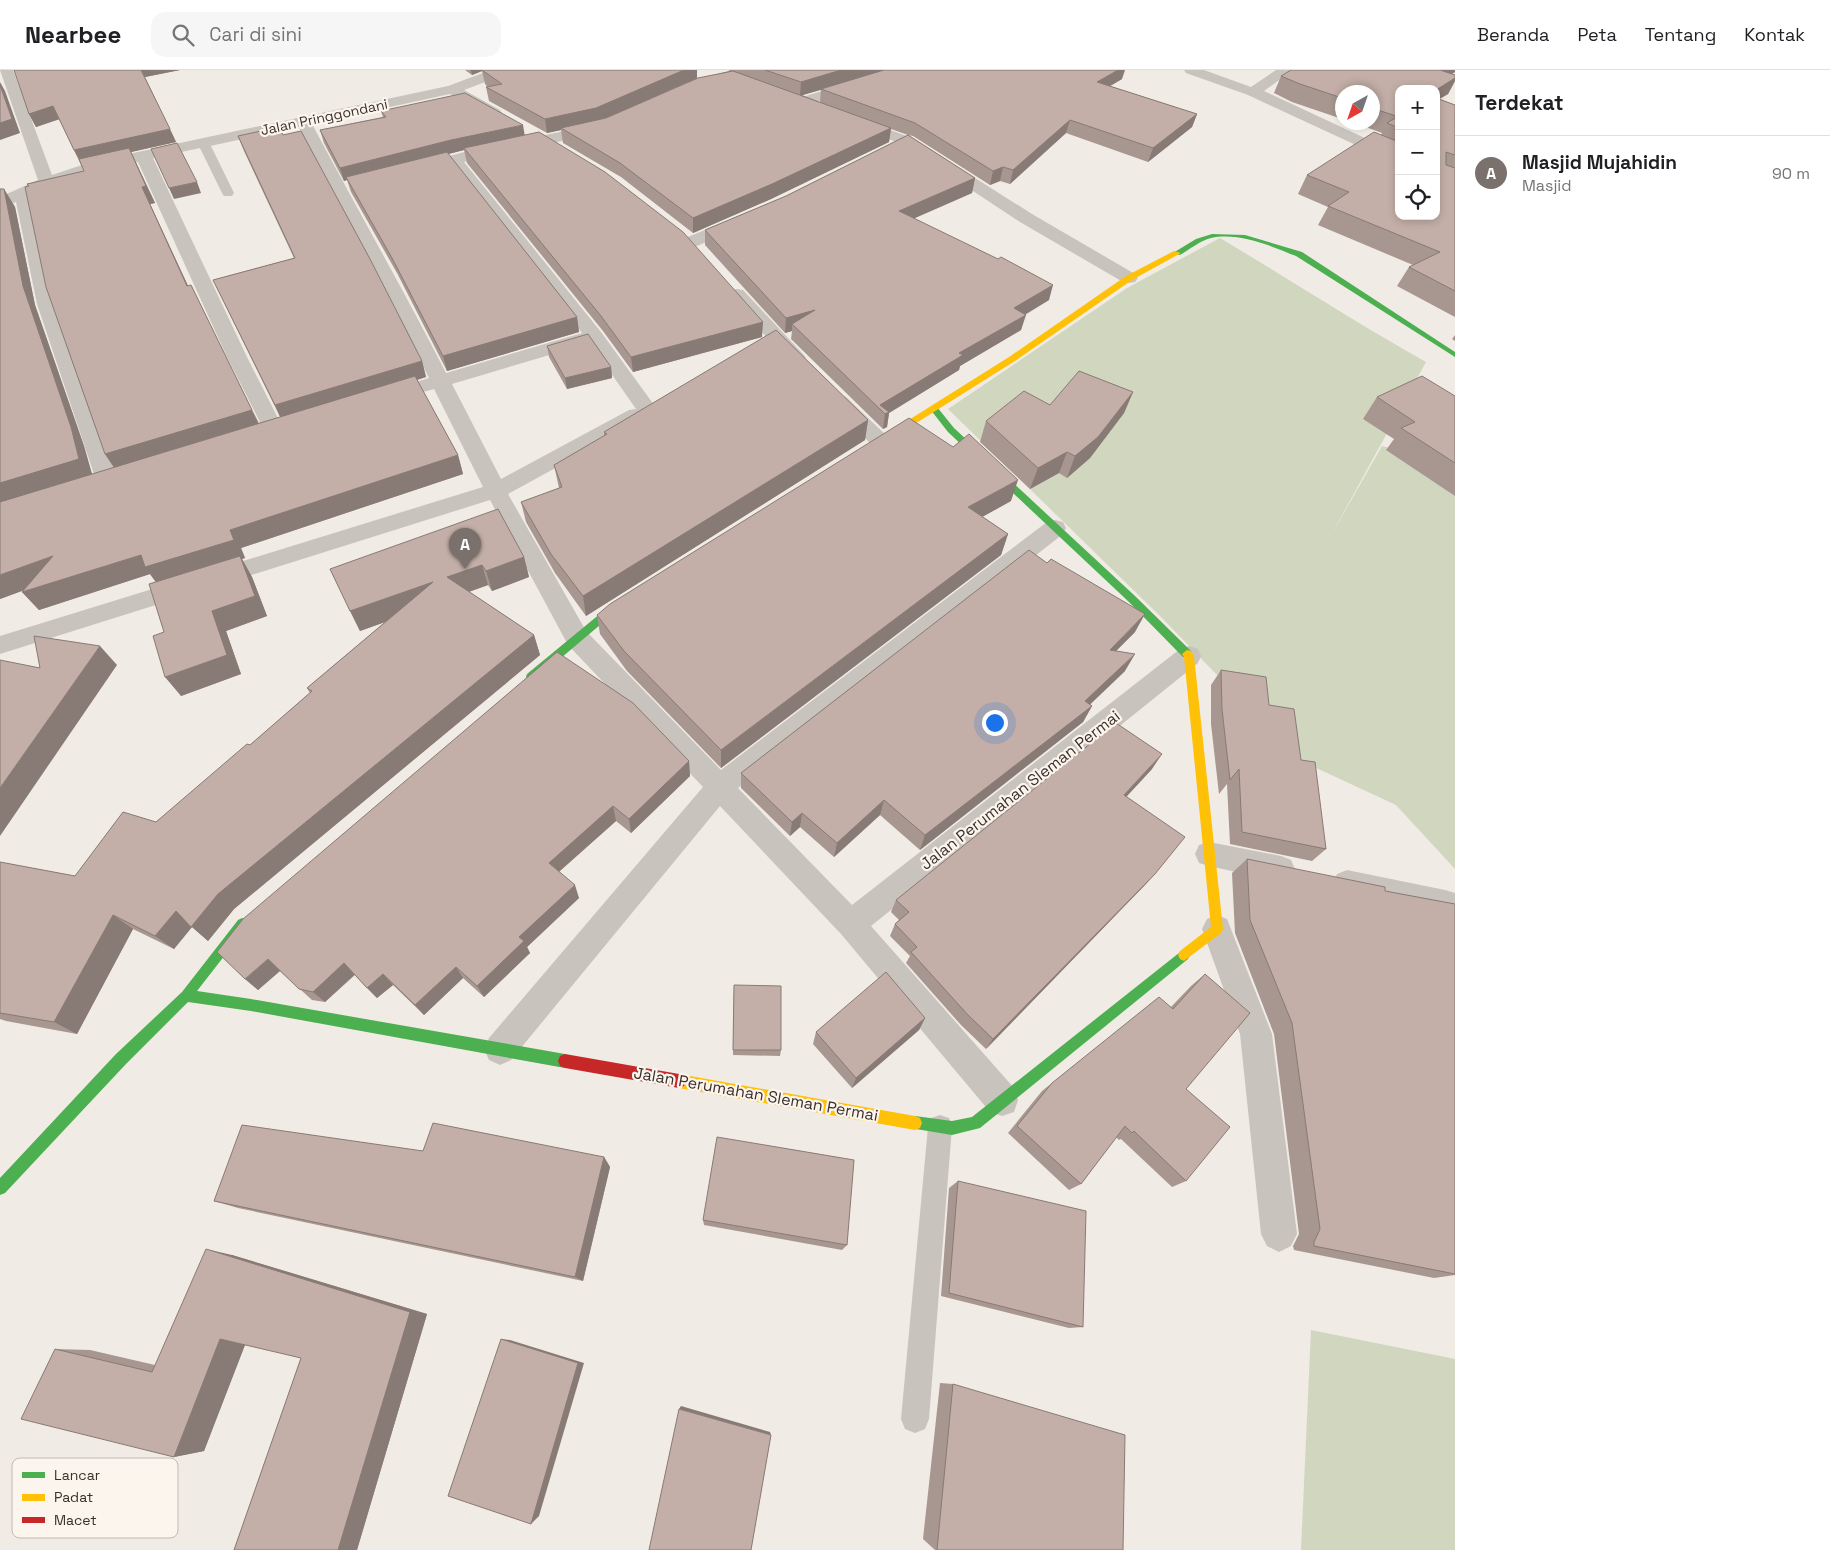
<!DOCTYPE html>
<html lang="id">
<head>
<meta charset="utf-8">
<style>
	body { margin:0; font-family:"Space Grotesk",sans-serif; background:#f6f6f6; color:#202124 }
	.controls { position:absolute; right:15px; top:15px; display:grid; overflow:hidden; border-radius:10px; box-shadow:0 2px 8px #0003 }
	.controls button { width:45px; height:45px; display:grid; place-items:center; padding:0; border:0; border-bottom:1px solid #e0e0e0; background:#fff; color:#202124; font:25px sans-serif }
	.compass { position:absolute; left:1335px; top:15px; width:45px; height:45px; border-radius:50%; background:#fff; box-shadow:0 2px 8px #0003; rotate:220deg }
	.you { position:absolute; left:994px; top:652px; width:18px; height:18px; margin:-12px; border:4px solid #fff; border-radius:50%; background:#1a73e8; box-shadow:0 0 0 8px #1a73e833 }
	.badge { display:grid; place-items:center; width:32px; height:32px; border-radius:50%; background:#7a716c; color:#fff; font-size:16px; font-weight:700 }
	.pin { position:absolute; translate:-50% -41px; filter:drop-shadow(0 1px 2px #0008) }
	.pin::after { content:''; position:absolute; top:26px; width:18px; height:15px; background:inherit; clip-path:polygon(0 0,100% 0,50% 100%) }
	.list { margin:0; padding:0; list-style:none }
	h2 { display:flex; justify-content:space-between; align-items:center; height:65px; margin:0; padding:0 20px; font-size:21px }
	h2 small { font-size:16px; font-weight:400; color:#757577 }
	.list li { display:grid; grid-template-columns:32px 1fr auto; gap:15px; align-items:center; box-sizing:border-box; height:75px; padding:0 20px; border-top:1px solid #e0e0e0 }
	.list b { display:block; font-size:19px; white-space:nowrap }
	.list p { margin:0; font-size:16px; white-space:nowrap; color:#757577 }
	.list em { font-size:16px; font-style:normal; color:#757577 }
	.icon { flex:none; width:28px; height:28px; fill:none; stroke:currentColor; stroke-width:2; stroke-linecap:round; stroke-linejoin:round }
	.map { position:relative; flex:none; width:1455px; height:1480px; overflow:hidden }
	header { display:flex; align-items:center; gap:30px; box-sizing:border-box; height:70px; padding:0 25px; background:#fff; border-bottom:1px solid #e0e0e0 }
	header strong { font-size:24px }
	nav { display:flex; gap:28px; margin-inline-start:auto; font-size:18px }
	.search { width:350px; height:45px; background:#f6f6f6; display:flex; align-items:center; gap:12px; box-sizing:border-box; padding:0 18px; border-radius:15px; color:#757577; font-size:19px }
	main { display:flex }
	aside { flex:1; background:#fff }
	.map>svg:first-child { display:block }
	.green { fill:#d1d6bf }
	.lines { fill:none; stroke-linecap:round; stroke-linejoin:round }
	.lane { fill:#c9c3be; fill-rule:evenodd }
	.street { fill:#c9c3be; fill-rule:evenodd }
	.fast { fill:#4caf50; fill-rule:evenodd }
	.slow { fill:#ffc107; fill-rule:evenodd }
	.jam { fill:#c62828; fill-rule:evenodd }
	.wall { fill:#a89690; fill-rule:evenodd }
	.shaded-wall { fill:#887a75 }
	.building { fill:#c3afa7; stroke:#887a75 }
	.labels { text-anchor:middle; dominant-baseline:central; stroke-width:4.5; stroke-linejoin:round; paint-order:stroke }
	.far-street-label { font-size:14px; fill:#3b302b; stroke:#fbf5ee }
	.street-label { font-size:16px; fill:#3b302b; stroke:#fbf5ee }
	.key { fill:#fbf5ee; stroke:#c1bab4; stroke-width:1 }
	.key-label { font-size:14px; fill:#3b302b }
</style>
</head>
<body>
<header>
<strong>Nearbee</strong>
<div class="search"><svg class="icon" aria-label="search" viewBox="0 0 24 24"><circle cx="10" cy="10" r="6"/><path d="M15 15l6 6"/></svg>Cari di sini</div>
<nav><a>Beranda</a><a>Peta</a><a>Tentang</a><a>Kontak</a></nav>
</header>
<main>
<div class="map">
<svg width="1455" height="1480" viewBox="0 0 1455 1480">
	<rect width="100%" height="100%" fill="#f0ebe5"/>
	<g class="green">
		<path d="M 1220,168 C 1289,209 1356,253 1426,292 L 1329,469 L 1382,376 L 1437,391 L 1455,412 L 1455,799 L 1396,735 L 1299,690 L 1163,549 L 948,339 L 1127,218 Z"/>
		<path d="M 1311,1260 L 1455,1289 L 1455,1480 L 1301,1480 Z"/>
	</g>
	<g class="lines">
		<g class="lane">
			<path d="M 204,71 L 210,74 L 234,123 L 232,126 L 224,126 L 222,123 L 198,74 Z"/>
			<path d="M 940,1045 L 949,1048 L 952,1057 L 929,1349 L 925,1359 L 915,1363 L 905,1359 L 901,1349 L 928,1057 L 931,1048 Z"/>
		</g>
		<g class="street">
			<path d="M 0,0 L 13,0 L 52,105 L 91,92 L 448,16 L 491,0 L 511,0 L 509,3 L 464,20 L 500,40 L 502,43 L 500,46 L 490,46 L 450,24 L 312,54 C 356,137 403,219 446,303 L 582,263 L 451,95 L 417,104 L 411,102 L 409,99 L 411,96 L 476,79 L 599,54 L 604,56 L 607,59 L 604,62 L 464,92 L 601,262 L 657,339 L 654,344 L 646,345 L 643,350 L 508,424 L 586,561 L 721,700 L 1047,452 L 1055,450 L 1063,452 L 1066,458 L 1063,464 L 738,718 L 852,835 L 1180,579 L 1189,576 L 1198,579 L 1201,586 L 1198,593 L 871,856 L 1014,1018 L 1018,1030 L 1014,1042 L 1002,1046 L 990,1042 L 841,864 L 720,736 L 511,990 L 500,995 L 489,990 L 484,979 L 489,968 L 703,717 L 568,575 L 490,430 L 0,584 L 0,566 L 483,417 L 434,319 L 423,322 L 416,320 L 413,316 L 416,312 L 429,308 L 377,204 L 330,119 L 299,57 L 153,88 L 247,287 L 285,362 L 282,367 L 275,369 L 268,367 L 265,362 L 227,287 L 138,92 L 95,101 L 31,125 L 55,234 L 106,375 L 118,414 L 115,419 L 107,421 L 99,419 L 37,234 L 16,132 L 0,138 L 0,127 L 38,110 ZM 590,273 L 636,339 L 629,340 L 501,409 L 452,314 Z"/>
			<path d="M 890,0 L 912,0 L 910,3 L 806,35 L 796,35 L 794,32 L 796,29 Z"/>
			<path d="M 1184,0 L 1204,0 L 1251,17 L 1276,0 L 1293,0 L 1264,21 L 1399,84 L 1399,95 L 1248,25 L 1186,3 Z"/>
			<path d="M 855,47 L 912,68 L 1032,144 L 1135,204 L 1138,208 L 1135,212 L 1129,213 L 1123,212 L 1020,152 L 902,74 L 850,55 L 847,52 L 850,49 Z"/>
			<path d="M 740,146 L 746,147 L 748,151 L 746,155 L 697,176 L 691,177 L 685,176 L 682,172 L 685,168 Z"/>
			<path d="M 737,219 L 743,220 L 803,284 L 806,288 L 803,292 L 796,294 L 789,292 L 731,228 L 728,224 L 731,220 Z"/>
			<path d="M 839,325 L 846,327 L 888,367 L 891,372 L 888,377 L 881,379 L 874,377 L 832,335 L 829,331 L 832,327 Z"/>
			<path d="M 1209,772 L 1281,786 L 1291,790 L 1295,799 L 1291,808 L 1281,812 L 1209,796 L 1199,793 L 1195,784 L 1199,775 Z"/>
			<path d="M 1347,800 L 1445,820 L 1455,823 L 1455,843 L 1445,846 L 1337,822 L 1333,813 L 1337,804 Z"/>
			<path d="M 1217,845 L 1227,849 L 1272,964 L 1297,1164 L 1291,1176 L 1279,1182 L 1267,1176 L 1261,1164 L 1240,964 L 1202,859 L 1207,849 Z"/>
		</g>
		<g class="fast">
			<path d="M 1212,164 L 1245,165 L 1302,182 L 1455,282 L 1455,287 L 1296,186 C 1271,176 1239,162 1211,168 C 1200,171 1190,179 1180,185 L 1173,183 L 1196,169 Z"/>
			<path d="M 934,336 L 937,337 L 954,358 L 1135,526 L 1191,581 L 1192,584 L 1191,587 L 1183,587 L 1129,532 L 948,362 L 930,339 Z"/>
			<path d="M 629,526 L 632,527 L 634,530 L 632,533 L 607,549 L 535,610 L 527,610 L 526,607 L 527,604 L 601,543 Z"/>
			<path d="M 242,848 L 246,850 L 248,854 L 246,858 L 197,921 L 251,929 L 565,984 L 570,986 L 572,991 L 570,996 L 565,998 L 251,941 L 188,932 L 126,994 L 5,1123 L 0,1125 L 0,1108 L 116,984 L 182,922 L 238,850 Z"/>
			<path d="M 1184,879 L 1188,881 L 1190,885 L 1188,889 L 980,1058 L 952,1065 L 910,1058 L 908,1053 L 910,1048 L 915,1046 L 952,1051 L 972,1047 Z"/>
		</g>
		<g class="slow">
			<path d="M 1174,181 L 1181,183 L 1132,210 L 1015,291 L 886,372 L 880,372 L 880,368 L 1009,287 L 1126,206 Z"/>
			<path d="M 1187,580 L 1191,581 L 1194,586 L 1223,859 L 1221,863 L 1184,891 L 1180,889 L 1178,885 L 1180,881 L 1211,857 L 1184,587 L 1182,584 Z"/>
			<path d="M 679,1004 L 915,1046 L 920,1048 L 922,1053 L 920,1058 L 915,1060 L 679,1018 L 674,1016 L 672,1011 L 674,1006 Z"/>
		</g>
		<path class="jam" d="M 565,984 L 679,1004 L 684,1006 L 686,1011 L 684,1016 L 679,1018 L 565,998 L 560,996 L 558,991 L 560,986 Z"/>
	</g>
	<g class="wall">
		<path d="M 14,0 L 180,0 L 145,7 L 176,72 L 131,82 L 155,133 L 150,134 L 188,216 L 259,353 L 280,347 L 213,210 L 294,188 L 244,81 L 238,66 L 283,65 L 422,291 L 426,307 L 417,310 L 458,385 L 463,404 L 241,478 L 245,488 L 242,489 L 252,507 L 267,546 L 226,561 L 241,604 L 181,626 L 164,562 L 156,512 L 150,504 L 39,540 L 22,522 L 24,520 L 0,529 L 0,119 L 4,119 L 15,137 L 35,235 L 84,376 L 92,404 L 114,397 L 27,114 L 84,101 L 59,49 L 36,57 L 29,44 Z"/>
		<path d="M 465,0 L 697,0 L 697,9 L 729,1 L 729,0 L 884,0 L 1122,9 L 1110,16 L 1197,44 L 1192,57 L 1148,92 L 1066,63 L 1010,114 L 1000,111 L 990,115 L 913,66 L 908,65 L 975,108 L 972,123 L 914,148 L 1049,230 L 1025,245 L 1021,260 L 960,296 L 959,300 L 889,343 L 887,357 L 883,359 L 791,269 L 792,261 L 785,263 L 705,175 L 705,160 L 786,126 L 908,65 L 891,59 L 889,72 L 771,129 L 693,163 L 621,107 L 563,73 L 561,60 L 547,63 L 489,31 L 486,17 L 488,17 L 485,14 L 482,1 L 472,5 ZM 688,12 L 690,12 L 634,36 ZM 821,20 L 820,32 L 802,25 Z"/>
		<path d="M 1455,0 L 1455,2 L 1452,4 L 1455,5 L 1455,11 L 1448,24 L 1439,29 L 1455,35 L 1455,247 L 1397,216 L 1409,197 L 1413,195 L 1318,155 L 1328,137 L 1298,124 L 1307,105 L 1381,65 L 1382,63 L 1352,52 L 1372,52 L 1372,22 L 1342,22 L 1342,49 L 1292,32 L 1274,23 L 1281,6 ZM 1399,19 L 1436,146 L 1399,146 Z"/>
		<path d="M 381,41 L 524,66 L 762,267 L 633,302 L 603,261 L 467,93 L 464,80 L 448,84 L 577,247 L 579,262 L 447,301 L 397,203 L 351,122 L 347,110 L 344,111 L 324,73 L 320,60 L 383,47 Z"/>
		<path d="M 1455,265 L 1455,271 L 1452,269 Z"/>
		<path d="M 547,276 L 611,297 L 612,308 L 567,319 L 549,287 Z"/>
		<path d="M 1133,322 L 1124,343 L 1090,388 L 1067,408 L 1059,403 L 1030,419 L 980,372 L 986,351 L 1050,335 Z"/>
		<path d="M 1455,326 L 1455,426 L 1386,380 L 1394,369 L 1363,349 L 1377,327 Z"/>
		<path d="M 868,350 L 865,370 L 586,546 L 555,503 L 526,452 L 521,432 L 559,418 L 554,395 L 604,366 L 604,362 Z"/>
		<path d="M 1011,431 L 982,447 L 1008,464 L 1001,485 L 721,698 L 627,601 L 600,564 L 597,545 Z"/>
		<path d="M 524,487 L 529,507 L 492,521 L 488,515 L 469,522 L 534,565 L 540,585 L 234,839 L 208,871 L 192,857 L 174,879 L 133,859 L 77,964 L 6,951 L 0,949 L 0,792 L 75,806 L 156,752 L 250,675 L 310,623 L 307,618 L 385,552 L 360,561 L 330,499 Z"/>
		<path d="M 1135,562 L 1116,581 L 1125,601 L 1090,634 L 1092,636 L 1083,652 L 920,780 L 880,745 L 834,787 L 800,757 L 790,766 L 741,718 L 741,703 Z"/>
		<path d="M 1221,600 L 1269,635 L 1301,690 L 1326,779 L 1312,791 L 1230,774 L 1227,714 L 1219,724 L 1211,654 L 1211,615 Z"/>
		<path d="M 689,691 L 690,706 L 631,763 L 616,751 L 559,802 L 579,828 L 527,877 L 530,883 L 484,927 L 463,908 L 424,945 L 393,915 L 377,928 L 355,905 L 325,932 L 312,930 L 280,901 L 258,920 L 245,909 Z"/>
		<path d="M 1152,699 L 1126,727 L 1155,804 L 1143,817 L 986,979 L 961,955 L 906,893 L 910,886 L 890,866 L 895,854 L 899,850 L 891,842 L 896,830 Z"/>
		<path d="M 1247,789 L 1385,821 L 1455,834 L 1455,1205 L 1434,1208 L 1294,1180 L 1293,1176 L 1299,1164 L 1274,964 L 1235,863 L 1232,803 Z"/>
		<path d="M 1205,904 L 1186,1019 L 1186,1111 L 1172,1117 L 1121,1069 L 1119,1070 L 1116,1067 L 1081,1114 L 1069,1120 L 1008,1063 L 1042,1021 L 1052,1013 L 1171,937 L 1191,916 Z"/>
		<path d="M 734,915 L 781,980 L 780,986 L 733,985 Z"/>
		<path d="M 925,948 L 919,960 L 852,1018 L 813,974 L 816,962 Z"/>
		<path d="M 423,1081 L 604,1087 L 610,1097 L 583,1211 L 238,1138 L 214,1131 Z"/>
		<path d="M 958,1111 L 1083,1257 L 1069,1258 L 941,1226 L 949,1118 Z"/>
		<path d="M 703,1150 L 847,1175 L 842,1180 L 704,1155 Z"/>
		<path d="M 232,1185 L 427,1244 L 357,1480 L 234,1480 L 301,1288 L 245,1274 L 204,1381 L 174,1387 L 55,1279 L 90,1280 L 155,1295 Z"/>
		<path d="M 940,1313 L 953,1314 L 1123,1480 L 935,1480 L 923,1469 Z"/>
	</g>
	<g class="shaded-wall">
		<path d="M 141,0 L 180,0 L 145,7 Z"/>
		<path d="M 471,0 L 486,0 L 482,0 L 482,1 L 472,5 Z"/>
		<path d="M 684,0 L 697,0 L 697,11 L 688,12 L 597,52 L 561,58 L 561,60 L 547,63 L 545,49 Z"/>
		<path d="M 841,0 L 884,0 L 800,26 L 801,12 Z"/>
		<path d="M 1118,0 L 1125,0 L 1122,9 L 1093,26 L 1097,12 Z"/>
		<path d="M 1439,0 L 1455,0 L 1455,2 L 1429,17 Z"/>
		<path d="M 1455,8 L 1455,11 L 1448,24 L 1436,31 L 1436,20 Z"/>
		<path d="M 0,12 L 5,21 L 20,63 L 0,70 Z"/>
		<path d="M 53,36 L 60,49 L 36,57 L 29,44 Z"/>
		<path d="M 1197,44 L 1192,57 L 1148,92 L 1153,78 Z"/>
		<path d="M 1070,50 L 1066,63 L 1010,114 L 1013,100 Z"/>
		<path d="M 523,55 L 525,67 L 464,78 L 464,80 L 348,110 L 346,107 L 347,110 L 344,111 L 340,98 L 451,70 Z"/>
		<path d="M 891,58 L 889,72 L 771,129 L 693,163 L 693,148 Z"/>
		<path d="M 170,59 L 176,72 L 131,82 L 155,133 L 150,134 L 196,233 L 81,93 L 74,80 Z"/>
		<path d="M 1003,97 L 1000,111 L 990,115 L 993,101 Z"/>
		<path d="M 975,108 L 972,123 L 897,156 L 899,141 Z"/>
		<path d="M 197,112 L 201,123 L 174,129 L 169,118 Z"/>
		<path d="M 4,119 L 15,137 L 35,235 L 84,376 L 93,408 L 0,436 L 0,413 L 23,216 Z"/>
		<path d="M 191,215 L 260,357 L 116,401 L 105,384 Z"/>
		<path d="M 1053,215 L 1049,230 L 1010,253 L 1014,238 Z"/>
		<path d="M 815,240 L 792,254 L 792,261 L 785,263 L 786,248 Z"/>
		<path d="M 1026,245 L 1021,260 L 960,296 L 959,300 L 889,343 L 887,357 L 883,359 L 885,344 L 880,335 L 959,283 Z"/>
		<path d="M 577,247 L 579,262 L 447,301 L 443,286 Z"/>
		<path d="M 763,252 L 762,267 L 633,302 L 631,287 Z"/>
		<path d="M 422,291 L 426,307 L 282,351 L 275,335 Z"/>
		<path d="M 611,297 L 612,308 L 567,319 L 565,308 Z"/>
		<path d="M 1133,322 L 1124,343 L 1090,388 L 1067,408 L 1075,386 Z"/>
		<path d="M 868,350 L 865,370 L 586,546 L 583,526 Z"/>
		<path d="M 1067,382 L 1059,403 L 1030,419 L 1038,398 Z"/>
		<path d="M 458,385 L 463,404 L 241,478 L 245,488 L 242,489 L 252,507 L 267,546 L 226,561 L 241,604 L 181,626 L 165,607 L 227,585 L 158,515 L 150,504 L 39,540 L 22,522 L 141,485 L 230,460 Z"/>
		<path d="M 1018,410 L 1011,431 L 962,458 L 968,437 Z"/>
		<path d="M 1008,464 L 1001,485 L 721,698 L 721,680 Z"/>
		<path d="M 53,486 L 68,504 L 0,529 L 0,505 Z"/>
		<path d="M 524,487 L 529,507 L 492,521 L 486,501 Z"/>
		<path d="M 482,495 L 488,515 L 454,527 L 447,507 Z"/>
		<path d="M 433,512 L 441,532 L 360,561 L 350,541 Z"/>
		<path d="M 1145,544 L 1135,562 L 1100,597 L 1110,580 Z"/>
		<path d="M 534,565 L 540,585 L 234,839 L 208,871 L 192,857 L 174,879 L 155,866 L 176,841 L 218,824 Z"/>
		<path d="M 100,576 L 117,595 L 0,766 L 0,718 Z"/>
		<path d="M 1135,584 L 1125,601 L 1076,648 L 1085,631 Z"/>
		<path d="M 1092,636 L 1083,652 L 920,780 L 925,765 Z"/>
		<path d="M 1162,684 L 1152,699 L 1114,740 L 1124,725 Z"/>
		<path d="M 689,691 L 690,706 L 631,763 L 629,749 Z"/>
		<path d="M 884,730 L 880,745 L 834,787 L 837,773 Z"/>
		<path d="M 613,736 L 616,751 L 554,806 L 549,793 Z"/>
		<path d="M 802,743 L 800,757 L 790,766 L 792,752 Z"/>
		<path d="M 1155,804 L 1143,817 L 986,979 L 993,969 Z"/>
		<path d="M 575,815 L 579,828 L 527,877 L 530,883 L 484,927 L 477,916 L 519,867 Z"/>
		<path d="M 113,845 L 133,859 L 77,964 L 54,952 Z"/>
		<path d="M 268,889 L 281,900 L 258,920 L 245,909 Z"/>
		<path d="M 344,893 L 355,904 L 325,932 L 313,922 Z"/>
		<path d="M 456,897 L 463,908 L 424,945 L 415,935 Z"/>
		<path d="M 383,904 L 393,915 L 377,928 L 367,918 Z"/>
		<path d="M 925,948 L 919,960 L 852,1018 L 856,1008 Z"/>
		<path d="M 604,1087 L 610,1097 L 583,1211 L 575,1207 Z"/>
		<path d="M 206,1179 L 232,1185 L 427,1244 L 357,1480 L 338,1480 L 410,1242 Z"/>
		<path d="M 220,1269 L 247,1270 L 204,1381 L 174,1387 Z"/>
		<path d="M 501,1269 L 510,1270 L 584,1293 L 539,1446 L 531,1454 Z"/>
		<path d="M 681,1336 L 770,1362 L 771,1365 L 679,1339 Z"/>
	</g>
	<g class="building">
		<path d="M 14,0 L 141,0 L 170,59 L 74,80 L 53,36 L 29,44 Z"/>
		<path d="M 482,0 L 684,0 L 596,38 L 545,49 L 486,17 L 502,14 Z"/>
		<path d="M 765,0 L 841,0 L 801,12 Z"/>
		<path d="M 884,0 L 1118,0 L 1097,12 L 1197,44 L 1153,78 L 1070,50 L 1013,100 L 1003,97 L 993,101 L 915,53 L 821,19 Z"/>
		<path d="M 1291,0 L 1440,0 L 1455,5 L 1455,8 L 1436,20 L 1436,19 L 1399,19 L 1399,44 L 1396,46 L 1372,38 L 1372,22 L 1342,22 L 1342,28 L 1300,14 L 1281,6 Z"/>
		<path d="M 733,1 L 891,58 L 772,114 L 693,148 L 620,93 L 561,58 L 606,48 L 698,8 Z"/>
		<path d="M 0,15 L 12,49 L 0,53 Z"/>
		<path d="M 465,23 L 523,55 L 451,70 L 340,98 L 320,60 L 386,47 L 381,41 Z"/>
		<path d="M 1436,28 L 1455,35 L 1455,85 L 1446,82 L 1446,95 L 1455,98 L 1455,221 L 1409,197 L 1440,182 L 1328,136 L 1349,122 L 1307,105 L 1374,62 L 1399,72 L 1399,146 L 1436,146 Z"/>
		<path d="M 1399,46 L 1399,58 L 1387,53 Z"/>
		<path d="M 279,57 L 283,65 L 301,61 L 370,189 L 422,291 L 275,335 L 213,210 L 295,188 L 238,66 Z"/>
		<path d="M 539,62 L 605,102 L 683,162 L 763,252 L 631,287 L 601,246 L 464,78 Z"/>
		<path d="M 908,65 L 975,108 L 899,141 L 998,189 L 1001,187 L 1053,215 L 1014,238 L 1026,245 L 959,283 L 963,285 L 880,335 L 889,342 L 885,344 L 792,254 L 815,240 L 786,248 L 705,160 L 786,126 Z"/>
		<path d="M 177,73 L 197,112 L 169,118 L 151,79 Z"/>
		<path d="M 129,78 L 146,116 L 142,117 L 187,216 L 191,215 L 252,340 L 105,384 L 46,217 L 25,117 L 29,116 L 27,114 L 84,101 L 79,89 Z"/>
		<path d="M 447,82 L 577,247 L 443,286 L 392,188 L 346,107 Z"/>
		<path d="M 0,119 L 4,119 L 23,216 L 71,357 L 79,389 L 0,413 Z"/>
		<path d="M 776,260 L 868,350 L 583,526 L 551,484 L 521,432 L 562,417 L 554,395 L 607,364 L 604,362 Z"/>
		<path d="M 588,264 L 611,297 L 565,308 L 547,276 Z"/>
		<path d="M 1079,301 L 1133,322 L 1098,367 L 1075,386 L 1067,382 L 1038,398 L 986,351 L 1024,321 L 1050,335 Z"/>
		<path d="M 415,306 L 458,385 L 230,460 L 234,470 L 145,497 L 141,485 L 22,522 L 53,486 L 0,505 L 0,432 Z"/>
		<path d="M 1422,306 L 1455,326 L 1455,393 L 1401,358 L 1415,352 L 1377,327 Z"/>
		<path d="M 909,348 L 953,377 L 969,364 L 1018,410 L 968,437 L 1008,464 L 721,680 L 624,581 L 597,545 L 610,534 Z"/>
		<path d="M 498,439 L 524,487 L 486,501 L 482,495 L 447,507 L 534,565 L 218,824 L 191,857 L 176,841 L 155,866 L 113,845 L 54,952 L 0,943 L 0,792 L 75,806 L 123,742 L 156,752 L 247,674 L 250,675 L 312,621 L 307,618 L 433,512 L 350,541 L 330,499 Z"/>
		<path d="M 1029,480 L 1047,493 L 1051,489 L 1145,544 L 1110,580 L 1135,584 L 1085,631 L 1092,636 L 925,765 L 884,730 L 837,773 L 802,743 L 792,752 L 741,703 Z"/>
		<path d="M 240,486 L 255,526 L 212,541 L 227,585 L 165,607 L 153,566 L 164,562 L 149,514 Z"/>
		<path d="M 34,566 L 100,576 L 0,718 L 0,590 L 40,598 Z"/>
		<path d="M 557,582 L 633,633 L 689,691 L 629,749 L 613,736 L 549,793 L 575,815 L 519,867 L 524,871 L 477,916 L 456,897 L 415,935 L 383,904 L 367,918 L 344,893 L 313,922 L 299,919 L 268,889 L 245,909 L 217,882 L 243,849 Z"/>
		<path d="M 1221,600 L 1266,607 L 1269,635 L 1294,639 L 1301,690 L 1315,692 L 1326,779 L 1242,762 L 1239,699 L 1230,710 L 1222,639 Z"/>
		<path d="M 1116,653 L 1162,684 L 1124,725 L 1185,767 L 1155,804 L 993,969 L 968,945 L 911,882 L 917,877 L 895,854 L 909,842 L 896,830 Z"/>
		<path d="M 1247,789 L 1385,817 L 1385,821 L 1455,834 L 1455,1204 L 1314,1176 L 1314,1172 L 1320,1159 L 1292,953 L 1250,850 Z"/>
		<path d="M 886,902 L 925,948 L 856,1008 L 816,962 Z"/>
		<path d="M 1205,904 L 1250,943 L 1186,1019 L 1230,1057 L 1186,1111 L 1134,1061 L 1132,1063 L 1125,1056 L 1081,1114 L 1017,1056 L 1052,1013 L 1159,927 L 1173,939 Z"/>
		<path d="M 734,915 L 781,916 L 781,980 L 733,980 Z"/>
		<path d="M 433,1053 L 604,1087 L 575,1207 L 214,1131 L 242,1055 L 423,1081 Z"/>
		<path d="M 717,1067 L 854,1090 L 847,1175 L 703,1150 Z"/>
		<path d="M 958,1111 L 1086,1141 L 1083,1257 L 949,1223 Z"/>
		<path d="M 206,1179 L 410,1242 L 338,1480 L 234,1480 L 301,1288 L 220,1269 L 174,1387 L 21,1349 L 55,1279 L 152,1302 Z"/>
		<path d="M 501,1269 L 578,1293 L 531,1454 L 448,1426 Z"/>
		<path d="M 953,1314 L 1125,1365 L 1123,1480 L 937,1480 Z"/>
		<path d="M 679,1339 L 771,1365 L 751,1480 L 649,1480 Z"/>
	</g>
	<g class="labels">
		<g class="far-street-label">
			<text transform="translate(324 47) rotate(-12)">Jalan Pringgondani</text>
		</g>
		<g class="street-label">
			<text transform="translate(1020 720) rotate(-38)">Jalan Perumahan Sleman Permai</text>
			<text transform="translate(756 1024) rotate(10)">Jalan Perumahan Sleman Permai</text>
		</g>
	</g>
	<rect x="12" y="1388" width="166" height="80" rx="8" class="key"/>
	<rect x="22" y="1402" width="23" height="6" fill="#4caf50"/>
	<rect x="22" y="1424" width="23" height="7" fill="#ffc107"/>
	<rect x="22" y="1447" width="23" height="6" fill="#c62828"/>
	<g class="key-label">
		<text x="54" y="1410">Lancar</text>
		<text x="54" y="1432">Padat</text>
		<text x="54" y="1455">Macet</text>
	</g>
</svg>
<div class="controls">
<button>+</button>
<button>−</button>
<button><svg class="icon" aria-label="locate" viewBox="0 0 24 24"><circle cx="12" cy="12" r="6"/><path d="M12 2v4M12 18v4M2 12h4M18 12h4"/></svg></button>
</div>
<svg class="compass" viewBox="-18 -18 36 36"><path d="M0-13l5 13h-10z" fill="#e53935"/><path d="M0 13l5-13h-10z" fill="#757577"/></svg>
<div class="you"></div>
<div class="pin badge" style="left:465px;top:499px">A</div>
</div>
<aside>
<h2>Terdekat<small></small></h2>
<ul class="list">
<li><span class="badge">A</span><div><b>Masjid Mujahidin</b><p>Masjid</p></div><em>90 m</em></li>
</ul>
</aside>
</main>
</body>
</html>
